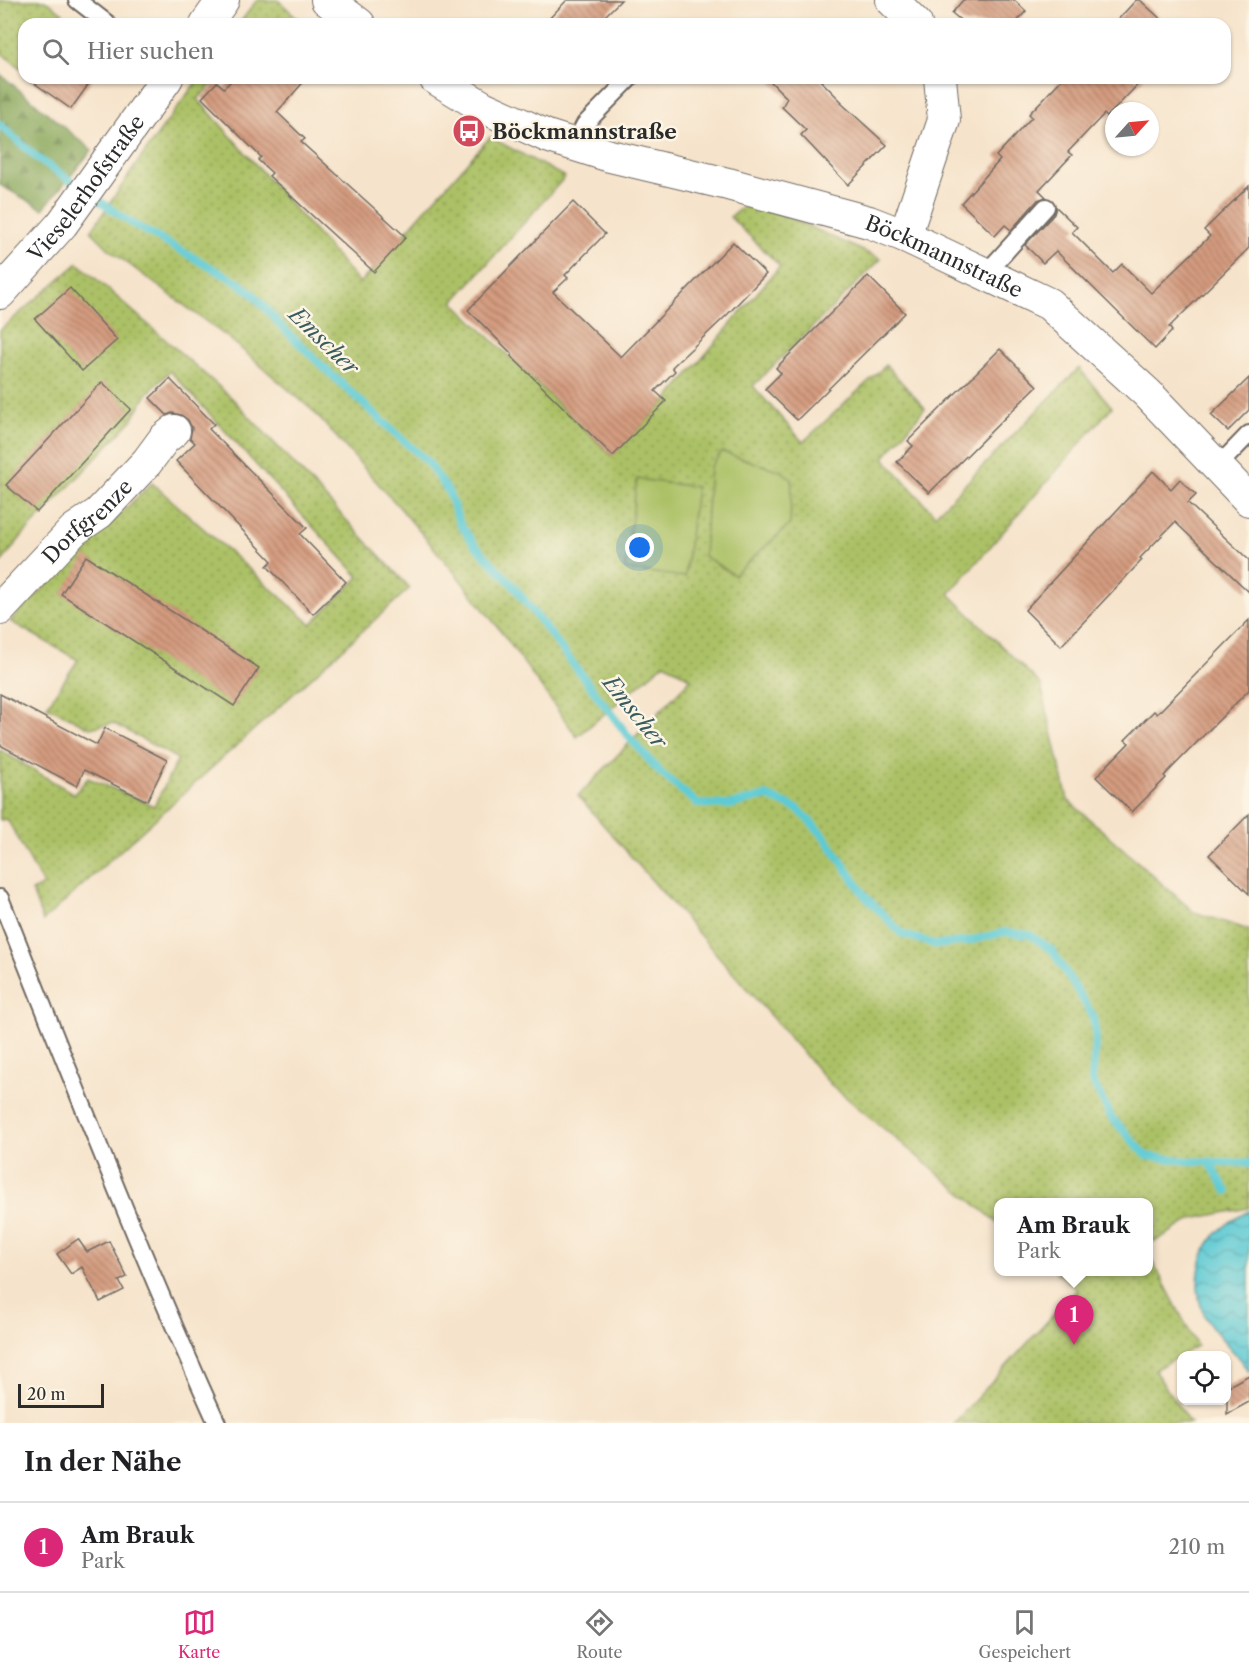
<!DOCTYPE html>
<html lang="de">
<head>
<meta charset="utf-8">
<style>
	body { margin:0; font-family:"Libre Caslon Text",serif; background:#f2f2f2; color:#202124 }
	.controls { position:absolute; right:18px; bottom:18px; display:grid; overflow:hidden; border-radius:12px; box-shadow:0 2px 4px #0004 }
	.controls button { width:54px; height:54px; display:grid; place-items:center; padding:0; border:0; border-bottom:2px solid #e0e0e0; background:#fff; color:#202124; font:30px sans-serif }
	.compass { position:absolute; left:1105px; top:102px; width:54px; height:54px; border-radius:50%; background:#fff; box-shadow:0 2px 4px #0004; rotate:63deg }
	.scale { position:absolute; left:18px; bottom:15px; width:86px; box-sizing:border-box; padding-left:6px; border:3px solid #2b2b2b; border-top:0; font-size:16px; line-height:21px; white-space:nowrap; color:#2b2b2b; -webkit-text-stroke:4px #fcf5e5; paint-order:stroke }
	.you { position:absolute; left:640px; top:548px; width:21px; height:21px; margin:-15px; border:4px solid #fff; border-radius:50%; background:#1a73e8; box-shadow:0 0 0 9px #1a73e833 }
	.badge { display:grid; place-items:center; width:39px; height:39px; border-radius:50%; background:#db2777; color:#fff; font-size:20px; font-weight:700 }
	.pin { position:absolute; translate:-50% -50px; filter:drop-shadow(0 2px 3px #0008) }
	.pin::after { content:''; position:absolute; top:32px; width:21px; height:18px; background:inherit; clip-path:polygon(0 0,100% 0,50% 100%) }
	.popup { position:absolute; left:994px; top:1198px; width:159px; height:78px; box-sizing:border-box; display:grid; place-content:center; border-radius:12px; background:#fff; filter:drop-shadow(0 2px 4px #0005); font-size:20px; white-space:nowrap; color:#757577 }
	.popup b { font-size:22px; color:#202124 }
	.popup::after { content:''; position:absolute; left:50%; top:100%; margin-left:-12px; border:12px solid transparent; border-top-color:#fff }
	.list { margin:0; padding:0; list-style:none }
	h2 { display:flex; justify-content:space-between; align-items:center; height:78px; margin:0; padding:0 24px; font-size:26px }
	h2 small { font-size:20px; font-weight:400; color:#757577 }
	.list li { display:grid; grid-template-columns:39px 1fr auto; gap:18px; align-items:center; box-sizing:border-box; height:90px; padding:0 24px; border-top:2px solid #e0e0e0 }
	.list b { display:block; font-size:22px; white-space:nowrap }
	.list p { margin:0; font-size:20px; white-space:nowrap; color:#757577 }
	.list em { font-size:20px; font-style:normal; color:#757577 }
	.icon { flex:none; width:33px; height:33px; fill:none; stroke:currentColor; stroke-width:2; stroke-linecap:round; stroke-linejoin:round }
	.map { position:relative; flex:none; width:1249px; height:1423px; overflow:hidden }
	.search { position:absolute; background:#fff; box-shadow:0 2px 4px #0004; left:18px; right:18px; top:18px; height:66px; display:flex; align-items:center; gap:15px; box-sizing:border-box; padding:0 21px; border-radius:18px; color:#757577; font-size:22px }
	.sheet { height:168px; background:#fff }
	nav { display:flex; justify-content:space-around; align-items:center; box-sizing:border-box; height:84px; border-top:2px solid #e0e0e0; background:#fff; font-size:16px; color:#757577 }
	nav a { display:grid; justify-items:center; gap:3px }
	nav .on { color:#db2777 }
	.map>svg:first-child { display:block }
	.grass { fill:url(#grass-dots); stroke:#6c7648; stroke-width:1.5 }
	.forest { fill:url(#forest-firs); stroke:#5a6943; stroke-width:1.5 }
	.park { fill:#acc166; stroke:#6c7648; stroke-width:1.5 }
	.water { fill:url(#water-waves); stroke:#447a80; stroke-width:1.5 }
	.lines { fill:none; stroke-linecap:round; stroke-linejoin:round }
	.stream { stroke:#5dcad4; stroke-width:8 }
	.building { fill:url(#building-back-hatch) }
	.service-casing { stroke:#726b63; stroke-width:20 }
	.minor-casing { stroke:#726b63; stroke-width:34 }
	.service { stroke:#fff; stroke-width:16 }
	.minor { stroke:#fff; stroke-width:32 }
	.labels { text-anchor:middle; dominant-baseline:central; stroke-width:5; stroke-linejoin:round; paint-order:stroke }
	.poi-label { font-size:21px; font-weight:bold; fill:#2b2b2b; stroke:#fcf5e5; text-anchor:start }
	.street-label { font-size:21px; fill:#2b2b2b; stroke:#fcf5e5 }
	.water-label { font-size:22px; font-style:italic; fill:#3a5b5e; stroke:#fcf5e5 }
</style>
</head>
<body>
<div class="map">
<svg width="1249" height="1423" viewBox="0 0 1249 1423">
	<defs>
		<pattern id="grass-dots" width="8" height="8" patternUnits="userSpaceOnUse" patternTransform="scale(1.5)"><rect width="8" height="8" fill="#acc166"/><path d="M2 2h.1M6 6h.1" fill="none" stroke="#8c9d54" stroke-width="1.8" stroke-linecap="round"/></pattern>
		<pattern id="forest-firs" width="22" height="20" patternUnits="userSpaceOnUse" patternTransform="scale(1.5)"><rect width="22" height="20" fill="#89a75b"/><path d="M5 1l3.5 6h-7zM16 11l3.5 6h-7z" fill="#70884b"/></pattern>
		<pattern id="water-waves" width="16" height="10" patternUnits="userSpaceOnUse" patternTransform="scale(1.5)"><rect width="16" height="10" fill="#5dcad4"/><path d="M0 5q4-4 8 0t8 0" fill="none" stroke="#4da4ac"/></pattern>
		<pattern id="building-back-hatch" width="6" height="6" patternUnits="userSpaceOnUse" patternTransform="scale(1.5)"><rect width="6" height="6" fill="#d49b7f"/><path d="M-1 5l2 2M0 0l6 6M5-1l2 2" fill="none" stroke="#ac7f68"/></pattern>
	</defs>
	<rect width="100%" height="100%" fill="#fcf5e5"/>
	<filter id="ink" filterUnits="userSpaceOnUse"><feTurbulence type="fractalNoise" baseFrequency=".0167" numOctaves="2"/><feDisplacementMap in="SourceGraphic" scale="12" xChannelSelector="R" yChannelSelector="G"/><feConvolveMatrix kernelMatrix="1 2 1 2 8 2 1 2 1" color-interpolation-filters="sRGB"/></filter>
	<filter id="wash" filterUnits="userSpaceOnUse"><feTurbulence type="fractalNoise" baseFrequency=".008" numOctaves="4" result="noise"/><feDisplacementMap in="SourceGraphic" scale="24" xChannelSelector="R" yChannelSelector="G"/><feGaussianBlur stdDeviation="1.35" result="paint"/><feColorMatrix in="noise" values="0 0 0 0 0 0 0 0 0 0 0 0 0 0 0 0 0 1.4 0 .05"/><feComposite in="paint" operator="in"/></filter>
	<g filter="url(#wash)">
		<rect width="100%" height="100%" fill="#f6e3cb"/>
		<g class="grass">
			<path d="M 0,0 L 45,0 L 63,13 L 55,24 L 24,24 L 24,63 L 20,68 L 0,52 Z"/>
			<path d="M 257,0 L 278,0 L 304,24 L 239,24 Z"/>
			<path d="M 199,78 L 218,78 L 198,99 L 360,283 L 490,137 L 565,177 L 453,302 L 612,456 L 666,401 L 780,266 L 730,217 L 751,200 L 881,259 L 753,386 L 803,442 L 886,365 L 925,408 L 884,458 L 935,515 L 1079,368 L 1112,407 L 949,594 L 1041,685 L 1068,800 L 1194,912 L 1249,930 L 1249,1208 L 1192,1219 L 1156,1241 L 1149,1241 L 1149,1202 L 999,1202 L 999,1224 L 831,1085 L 578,796 L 691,679 L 665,663 L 577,737 L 500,630 L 450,567 L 400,508 L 312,410 L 231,340 L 111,251 L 91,231 L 140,159 Z"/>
			<path d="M 78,263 L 232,398 L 410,588 L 43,921 L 32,891 L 43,885 L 7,819 L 0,820 L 0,750 L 74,794 L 88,778 L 154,806 L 178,759 L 113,723 L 90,728 L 47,706 L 78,660 L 10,621 L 152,483 L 311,624 L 359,577 L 170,371 L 147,394 L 132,420 L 22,536 L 0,564 L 0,330 Z"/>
			<path d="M 1149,1254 L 1197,1346 L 1154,1370 L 1190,1423 L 954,1423 L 1077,1289 L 1056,1272 L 1149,1272 Z"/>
		</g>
		<path class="forest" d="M 0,74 L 92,150 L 43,209 L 0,185 Z"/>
		<g class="park">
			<path d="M 722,452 L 781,471 L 792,479 L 790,524 L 734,575 L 704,556 L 710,467 Z"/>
			<path d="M 637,479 L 696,487 L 685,577 L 625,569 Z"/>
		</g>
		<path class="water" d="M 1249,1211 L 1249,1373 C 1238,1353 1218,1338 1206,1318 C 1200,1308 1199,1298 1198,1287 C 1198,1248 1215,1228 1249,1211 Z"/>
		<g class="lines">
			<g class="stream">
				<path d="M 0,125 L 36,157 L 133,224 L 239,283 L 253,294 L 282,327 L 318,362 L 405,442 L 427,461 L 448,491 L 460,524 L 474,544 L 512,584 L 629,737 L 660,772 L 698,804 L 730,805 L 766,796 L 798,809 L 824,836 L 865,896 L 902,934 L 937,945 L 969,941 L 1004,932 L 1030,935 L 1052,950 L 1093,1016 L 1096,1038 L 1092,1080 L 1111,1117 L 1132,1140 L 1147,1156 L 1189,1161 L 1249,1163"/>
				<path d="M 1209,1162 L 1227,1191"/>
			</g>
		</g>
		<g id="blocks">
			<g class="building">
				<path d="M 567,0 L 621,0 L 597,24 L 544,24 Z"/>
				<path d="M 963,0 L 1014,0 L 1026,11 L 1015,24 L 965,24 L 952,13 Z"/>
				<path d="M 1136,0 L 1140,0 L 1166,24 L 1114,24 Z"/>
				<path d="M 27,78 L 93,78 L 71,109 Z"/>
				<path d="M 234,78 L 307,78 L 277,112 L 305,139 L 301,142 L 406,237 L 374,272 L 269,176 L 272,173 L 258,160 L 261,157 L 202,98 L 217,82 L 224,88 Z"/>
				<path d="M 767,78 L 818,78 L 842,102 L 841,103 L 887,145 L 848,185 L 801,135 L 806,130 L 782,107 L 787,98 Z"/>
				<path d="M 1063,78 L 1144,78 L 1107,117 L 1104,114 L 1068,152 L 1072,155 L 1039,190 L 1046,197 L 1038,200 L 1011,230 L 1005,225 L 995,236 L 961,203 L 1000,160 L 996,156 L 1032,117 L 1029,114 Z"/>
				<path d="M 1249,186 L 1249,248 L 1169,327 L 1172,331 L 1155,349 L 1056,251 L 1043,263 L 1025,245 L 1054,214 L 1056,207 L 1077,227 L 1072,232 L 1113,273 L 1122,264 L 1151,293 L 1210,236 L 1204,230 Z"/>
				<path d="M 573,202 L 605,234 L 565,275 L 568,278 L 553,292 L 621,357 L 733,242 L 766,274 L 727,315 L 672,367 L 675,371 L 655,391 L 666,401 L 613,456 L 511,356 L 512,354 L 468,310 Z"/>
				<path d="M 868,276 L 905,313 L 797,420 L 765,389 L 781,373 L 776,368 Z"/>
				<path d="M 70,288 L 117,340 L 82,371 L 35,319 Z"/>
				<path d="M 1000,349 L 1037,386 L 929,493 L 897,462 L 913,446 L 908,441 Z"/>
				<path d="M 1249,378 L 1249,410 L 1228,431 L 1211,415 Z"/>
				<path d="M 170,379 L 214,424 L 209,429 L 307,528 L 300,534 L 346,582 L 313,614 L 267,566 L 272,561 L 176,461 L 195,443 L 190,438 L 192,428 L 188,420 L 181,415 L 172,413 L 167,415 L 150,398 Z"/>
				<path d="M 102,382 L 131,409 L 37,512 L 6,485 Z"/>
				<path d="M 1153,471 L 1171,489 L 1180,479 L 1196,495 L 1188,503 L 1249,560 L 1249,592 L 1175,522 L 1140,558 L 1142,560 L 1061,646 L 1025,610 Z"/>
				<path d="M 86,556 L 259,668 L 234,706 L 61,594 Z"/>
				<path d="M 1249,620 L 1249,690 L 1207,732 L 1164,776 L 1166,778 L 1132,812 L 1096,777 L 1129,743 L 1125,740 L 1154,711 L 1157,714 Z"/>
				<path d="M 0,694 L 97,745 L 105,728 L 167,760 L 147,801 L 84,770 L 77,786 L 0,745 Z"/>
				<path d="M 1249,814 L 1249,894 L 1209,855 Z"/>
				<path d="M 78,1239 L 87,1252 L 109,1241 L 127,1277 L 119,1281 L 124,1290 L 100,1302 L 82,1267 L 71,1274 L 57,1254 Z"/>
				<path d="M 1249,1375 L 1249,1402 L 1227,1414 L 1227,1387 Z"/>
			</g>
		</g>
	</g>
	<g filter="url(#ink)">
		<use href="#blocks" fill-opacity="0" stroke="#726b63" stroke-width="1.5"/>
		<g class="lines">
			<g class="service-casing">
				<g id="service">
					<path d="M 77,0 L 108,24"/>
					<path d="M 574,145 L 585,124 L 630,78"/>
					<path d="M 986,273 L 1046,207"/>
					<path d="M 1217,467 L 1249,434"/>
					<path d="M 0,898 C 70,1074 139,1251 217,1423"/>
				</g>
			</g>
			<g class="minor-casing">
				<g id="minor">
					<path d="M 327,0 L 359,24"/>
					<path d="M 892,0 L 916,24"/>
					<path d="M 206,24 L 223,0"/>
					<path id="s1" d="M 435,78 L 483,107 L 547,136 L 610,156 L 728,184 L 869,222 L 905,236 L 1049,304 L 1147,393 L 1249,500"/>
					<path d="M 905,236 L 944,120 L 940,78"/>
					<path id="s2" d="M 0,293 L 62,224 L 167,78"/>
					<path id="s3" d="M 0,609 L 74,530 L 99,513 L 147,462 L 164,439 L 174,431"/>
				</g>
			</g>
			<use href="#service" class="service"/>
			<use href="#minor" class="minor"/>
		</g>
	</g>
	<defs>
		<g id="bus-disc" transform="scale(1.725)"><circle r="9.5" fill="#d1495b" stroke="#fcf5e5"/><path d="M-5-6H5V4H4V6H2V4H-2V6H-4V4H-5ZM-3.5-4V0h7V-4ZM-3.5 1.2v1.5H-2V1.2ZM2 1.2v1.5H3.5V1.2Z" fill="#fff"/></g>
	</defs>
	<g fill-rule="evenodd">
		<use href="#bus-disc" x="469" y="131"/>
	</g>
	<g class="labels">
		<g class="poi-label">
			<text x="492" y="131">Böckmannstraße</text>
		</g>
		<g class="street-label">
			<text stroke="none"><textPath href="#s2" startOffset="136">Vieselerhofstraße</textPath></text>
			<text stroke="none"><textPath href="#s1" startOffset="542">Böckmannstraße</textPath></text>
			<text stroke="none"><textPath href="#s3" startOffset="124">Dorfgrenze</textPath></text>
		</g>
		<g class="water-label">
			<text transform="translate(324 341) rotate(44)">Emscher</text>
			<text transform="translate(635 712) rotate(51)">Emscher</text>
		</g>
	</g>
</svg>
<div class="controls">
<button><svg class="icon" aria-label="locate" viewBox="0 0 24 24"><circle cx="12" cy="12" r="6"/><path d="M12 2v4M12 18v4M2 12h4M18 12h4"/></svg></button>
</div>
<svg class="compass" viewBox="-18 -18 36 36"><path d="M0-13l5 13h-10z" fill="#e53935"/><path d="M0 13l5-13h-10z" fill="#757577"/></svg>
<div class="scale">20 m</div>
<div class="you"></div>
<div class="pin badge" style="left:1074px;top:1345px">1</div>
<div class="popup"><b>Am Brauk</b>Park</div>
<div class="search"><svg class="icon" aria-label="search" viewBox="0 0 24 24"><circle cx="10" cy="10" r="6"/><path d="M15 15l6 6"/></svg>Hier suchen</div>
</div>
<section class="sheet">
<h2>In der Nähe<small></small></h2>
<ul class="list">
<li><span class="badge">1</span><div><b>Am Brauk</b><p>Park</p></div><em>210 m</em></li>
</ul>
</section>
<nav>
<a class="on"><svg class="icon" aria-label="map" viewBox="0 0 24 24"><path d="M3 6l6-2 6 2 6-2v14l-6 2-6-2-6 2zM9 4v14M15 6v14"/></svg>Karte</a>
<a><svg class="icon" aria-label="directions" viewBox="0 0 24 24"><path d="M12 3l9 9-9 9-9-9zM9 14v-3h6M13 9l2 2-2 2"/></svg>Route</a>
<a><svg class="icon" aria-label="saved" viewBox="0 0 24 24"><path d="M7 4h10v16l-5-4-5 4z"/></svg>Gespeichert</a>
</nav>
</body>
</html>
